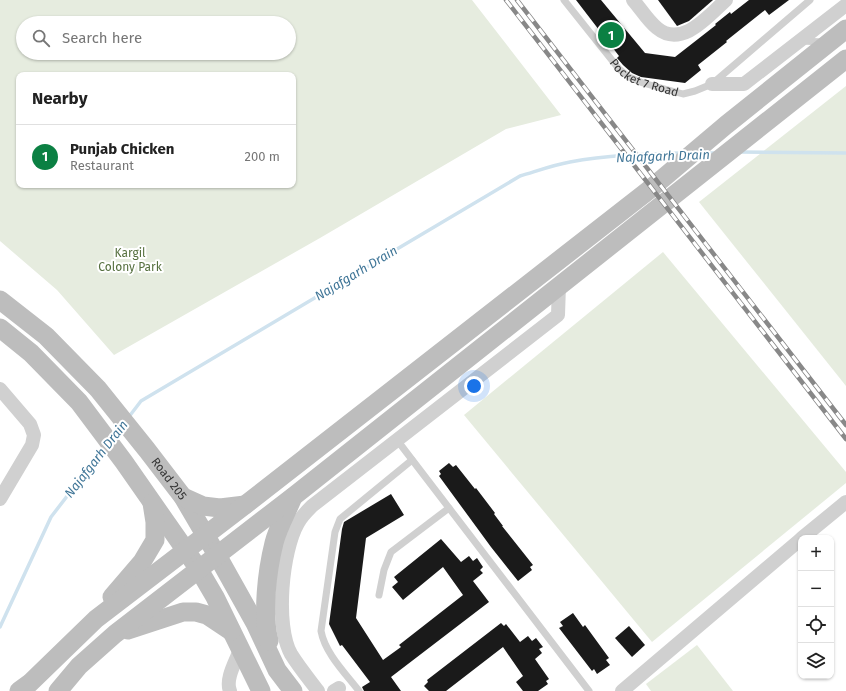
<!DOCTYPE html>
<html lang="en">
<head>
<meta charset="utf-8">
<style>
	body { margin:0; font-family:"Fira Sans",sans-serif; background:#f6f6f6; color:#222 }
	.controls { position:absolute; right:12px; bottom:12px; display:grid; overflow:hidden; border-radius:8px; box-shadow:0 1px 3px #0004 }
	.controls button { width:36px; height:36px; display:grid; place-items:center; padding:0; border:0; border-bottom:1px solid #e0e0e0; background:#fff; color:#222; font:20px sans-serif }
	.you { position:absolute; left:474px; top:386px; width:14px; height:14px; margin:-10px; border:3px solid #fff; border-radius:50%; background:#1a73e8; box-shadow:0 0 0 6px #1a73e833 }
	.badge { display:grid; place-items:center; width:26px; height:26px; border-radius:50%; background:#0b8043; color:#fff; font-size:13px; font-weight:700 }
	.pin { position:absolute; translate:-50% -50%; border:2px solid #fff; box-shadow:0 1px 4px #0006 }
	.list { margin:0; padding:0; list-style:none }
	h2 { display:flex; justify-content:space-between; align-items:center; height:52px; margin:0; padding:0 16px; font-size:17px }
	h2 small { font-size:13px; font-weight:400; color:#767676 }
	.list li { display:grid; grid-template-columns:26px 1fr auto; gap:12px; align-items:center; box-sizing:border-box; height:64px; padding:0 16px; border-top:1px solid #e0e0e0 }
	.list b { display:block; font-size:15px; white-space:nowrap }
	.list p { margin:0; font-size:13px; white-space:nowrap; color:#767676 }
	.list em { font-size:13px; font-style:normal; color:#767676 }
	.icon { flex:none; width:22px; height:22px; fill:none; stroke:currentColor; stroke-width:2; stroke-linecap:round; stroke-linejoin:round }
	.map { position:relative; flex:none; width:846px; height:691px; overflow:hidden }
	.search { position:absolute; background:#fff; box-shadow:0 1px 3px #0004; left:16px; top:16px; width:280px; height:44px; display:flex; align-items:center; gap:10px; box-sizing:border-box; padding:0 14px; border-radius:22px; color:#767676; font-size:15px }
	.panel { position:absolute; background:#fff; box-shadow:0 1px 3px #0004; left:16px; top:72px; width:280px; height:116px; border-radius:8px }
	.map>svg:first-child { display:block }
	.green { fill:#e6ecdf; fill-rule:evenodd }
	.lines { fill:none; stroke-linecap:round; stroke-linejoin:round }
	.stream { stroke:#cfe2ee; stroke-width:3.5 }
	.building { fill:#1a1a1a }
	.lane { stroke:#d0d0d0; stroke-width:7 }
	.street { stroke:#d0d0d0; stroke-width:14 }
	.secondary { stroke:#bdbdbd; stroke-width:19 }
	.rail-casing { stroke:#888; stroke-width:4.5 }
	.rail { stroke:#fff; stroke-width:3; stroke-dasharray:9; stroke-linecap:butt }
	.labels { text-anchor:middle; dominant-baseline:central; stroke-width:4; stroke-linejoin:round; paint-order:stroke }
	.street-label { font-size:12px; fill:#333; stroke:#fff }
	.park-label { font-size:12px; fill:#56703f; stroke:#fff }
	.water-label { font-size:13px; font-style:italic; fill:#3f7597; stroke:#fff }
</style>
</head>
<body>
<div class="map">
<svg width="846" height="691" viewBox="0 0 846 691">
	<rect width="100%" height="100%" fill="#fff"/>
	<g class="green">
		<path d="M 0,0 L 472,0 L 561,115 L 506,129 L 320,238 L 114,355 L 57,290 L 0,241 ZM 23,23 L 289,23 L 289,53 L 23,53 ZM 19,75 L 293,75 L 293,185 L 19,185 Z"/>
		<path d="M 846,86 L 846,386 L 699,202 Z"/>
		<path d="M 663,252 L 846,472 L 846,483 L 652,642 L 464,415 Z"/>
		<path d="M 697,645 L 733,691 L 651,691 L 646,684 Z"/>
	</g>
	<g class="lines">
		<g class="stream">
			<path d="M 739,152 L 846,153"/>
			<path d="M 703,153 L 717,153"/>
			<path d="M 128,418 L 141,401 L 520,176 C 537,171 553,165 570,162 C 607,155 644,154 681,153"/>
			<path d="M 113,437 L 121,426"/>
			<path d="M 0,627 L 51,517 L 105,447"/>
		</g>
	</g>
	<g class="building">
		<path d="M 576,0 L 601,0 L 645,53 L 675,57 L 716,25 L 715,24 L 730,12 L 731,14 L 749,0 L 789,0 L 769,15 L 765,10 L 726,41 L 727,42 L 698,65 L 701,70 L 685,83 L 641,77 L 632,73 L 623,65 L 617,58 L 619,56 Z"/>
		<path d="M 658,0 L 713,0 L 689,21 L 677,26 Z"/>
		<path d="M 449,463 L 453,467 L 456,465 L 475,489 L 476,488 L 495,513 L 494,514 L 503,526 L 502,526 L 533,565 L 530,567 L 532,570 L 518,581 L 491,547 L 439,476 L 441,474 L 439,471 Z"/>
		<path d="M 391,494 L 404,515 L 366,538 L 356,618 L 383,660 L 401,647 L 399,645 L 463,595 L 443,567 L 403,600 L 392,587 L 398,582 L 394,577 L 441,539 L 461,562 L 469,556 L 473,561 L 477,558 L 483,567 L 480,570 L 483,573 L 473,581 L 489,602 L 391,677 L 401,691 L 364,691 L 362,687 L 370,682 L 342,645 L 340,646 L 329,624 L 342,529 L 344,522 Z"/>
		<path d="M 573,613 L 583,627 L 585,625 L 609,658 L 606,660 L 610,665 L 597,674 L 594,669 L 592,671 L 559,628 L 563,626 L 560,622 Z"/>
		<path d="M 501,623 L 504,626 L 506,624 L 520,642 L 528,636 L 532,641 L 536,638 L 543,647 L 539,649 L 542,653 L 535,659 L 549,679 L 546,681 L 548,684 L 538,691 L 523,691 L 516,682 L 523,676 L 503,647 L 446,691 L 429,691 L 424,686 L 428,682 L 427,680 Z"/>
		<path d="M 629,626 L 645,645 L 632,657 L 615,638 Z"/>
	</g>
	<g class="lines">
		<g class="lane">
			<path id="s1" d="M 564,0 L 619,69 L 629,77 L 643,83 L 683,94 L 695,91 L 712,84 L 810,0"/>
			<path d="M 801,41 L 824,42"/>
			<path d="M 397,440 L 589,691"/>
			<path d="M 379,595 L 384,570 L 391,552 L 449,508"/>
			<path d="M 359,691 C 345,673 325,653 321,631 L 335,532 L 340,519 L 412,460"/>
		</g>
		<g class="street">
			<path d="M 633,0 C 641,9 648,21 657,28 C 682,49 709,15 726,0"/>
			<path d="M 712,84 L 744,84 L 846,5"/>
			<path d="M 0,389 L 30,424 L 34,435 L 32,445 L 0,499"/>
			<path d="M 802,538 L 846,502"/>
			<path d="M 230,691 C 225,679 236,661 240,650"/>
			<path d="M 318,691 C 309,679 299,667 291,654 C 275,625 282,551 298,523 C 301,517 307,511 312,506 L 558,315 L 559,285"/>
			<path d="M 334,691 L 339,688"/>
			<path d="M 622,691 L 801,539"/>
		</g>
		<g class="secondary">
			<path id="s2" d="M 0,300 L 46,336 L 98,389 L 147,450 L 183,497 L 217,555 L 255,623 L 277,670 L 293,691"/>
			<path d="M 0,328 L 31,353 L 79,402 L 124,462 L 198,568 L 215,597 L 261,691"/>
			<path d="M 183,497 L 203,506 L 220,508 L 245,505"/>
			<path d="M 112,597 L 142,562 L 155,540 L 155,522 L 152,503"/>
			<path d="M 128,630 L 183,612 L 196,612 L 207,615 L 231,631"/>
			<path d="M 269,641 C 262,614 267,571 274,543 C 278,527 287,512 293,497"/>
			<path d="M 19,691 L 30,683 L 96,619 L 245,505 L 649,190 L 726,125 L 846,29"/>
			<path d="M 58,691 L 79,666 L 115,634 L 294,496 L 846,59"/>
		</g>
		<g class="rail-casing">
			<g id="rail">
				<path d="M 506,0 L 846,439"/>
				<path d="M 517,0 L 846,425"/>
			</g>
		</g>
		<use href="#rail" class="rail"/>
	</g>
	<g class="labels">
		<g class="street-label">
			<text stroke="none"><textPath href="#s1" startOffset="115">Pocket 7 Road</textPath></text>
			<text stroke="none"><textPath href="#s2" startOffset="247">Road 205</textPath></text>
		</g>
		<g class="park-label">
			<text x="130" y="253">Kargil<tspan x="130" dy="14">Colony Park</tspan></text>
		</g>
		<g class="water-label">
			<text transform="translate(663 156) rotate(-2)">Najafgarh Drain</text>
			<text transform="translate(356 273) rotate(-31)">Najafgarh Drain</text>
			<text transform="translate(96 459) rotate(-52)">Najafgarh Drain</text>
		</g>
	</g>
</svg>
<div class="controls">
<button>+</button>
<button>−</button>
<button><svg class="icon" aria-label="locate" viewBox="0 0 24 24"><circle cx="12" cy="12" r="6"/><path d="M12 2v4M12 18v4M2 12h4M18 12h4"/></svg></button>
<button><svg class="icon" aria-label="layers" viewBox="0 0 24 24"><path d="M12 4l9 5-9 5-9-5zM3 14l9 5 9-5"/></svg></button>
</div>
<div class="you"></div>
<div class="pin badge" style="left:611px;top:35px">1</div>
<div class="search"><svg class="icon" aria-label="search" viewBox="0 0 24 24"><circle cx="10" cy="10" r="6"/><path d="M15 15l6 6"/></svg>Search here</div>
<section class="panel">
<h2>Nearby<small></small></h2>
<ul class="list">
<li><span class="badge">1</span><div><b>Punjab Chicken</b><p>Restaurant</p></div><em>200 m</em></li>
</ul>
</section>
</div>
</body>
</html>
